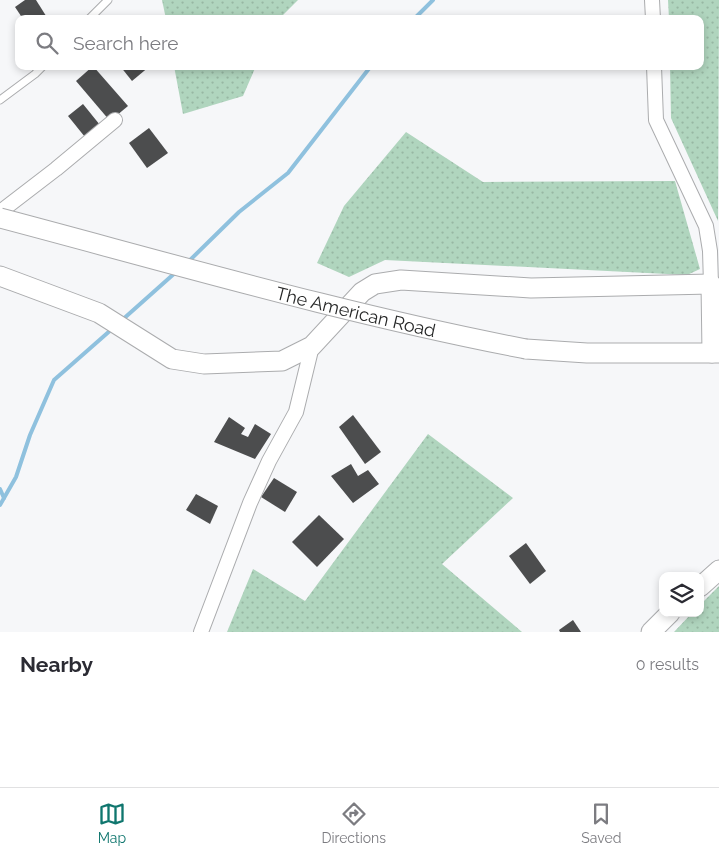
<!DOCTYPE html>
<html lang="en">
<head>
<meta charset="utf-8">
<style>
	body { margin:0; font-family:Raleway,sans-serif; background:#f7f7f7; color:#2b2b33 }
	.controls { position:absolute; right:15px; bottom:15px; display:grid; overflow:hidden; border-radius:10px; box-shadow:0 2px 8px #0003 }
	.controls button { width:45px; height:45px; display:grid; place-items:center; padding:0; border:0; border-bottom:1px solid #e1e1e2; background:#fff; color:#2b2b33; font:25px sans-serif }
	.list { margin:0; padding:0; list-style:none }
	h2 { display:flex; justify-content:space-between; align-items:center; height:65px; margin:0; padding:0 20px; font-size:21px }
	h2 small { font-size:16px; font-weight:400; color:#7c7c81 }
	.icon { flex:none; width:28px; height:28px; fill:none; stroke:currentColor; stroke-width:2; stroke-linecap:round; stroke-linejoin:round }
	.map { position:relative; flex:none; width:719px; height:632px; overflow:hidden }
	.search { position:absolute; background:#fff; box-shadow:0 2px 8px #0003; left:15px; right:15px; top:15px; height:55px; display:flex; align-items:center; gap:12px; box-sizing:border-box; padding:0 18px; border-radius:10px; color:#7c7c81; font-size:19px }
	.sheet { height:155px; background:#fff }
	nav { display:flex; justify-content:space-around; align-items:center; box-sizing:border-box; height:70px; border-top:1px solid #e1e1e2; background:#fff; font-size:14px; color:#7c7c81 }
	nav a { display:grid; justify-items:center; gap:2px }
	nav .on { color:#0f766e }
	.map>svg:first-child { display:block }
	.grass { fill:url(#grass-dots) }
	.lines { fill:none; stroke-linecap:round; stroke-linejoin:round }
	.stream { stroke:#8fc1de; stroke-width:4 }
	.building { fill:#4c4d4e }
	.lane-casing { stroke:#abacae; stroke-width:9 }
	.street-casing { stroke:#abacae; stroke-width:16 }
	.secondary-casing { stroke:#abacae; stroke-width:21 }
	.lane { stroke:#fff; stroke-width:7 }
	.street { stroke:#fff; stroke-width:14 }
	.secondary { stroke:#fff; stroke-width:19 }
	.secondary-bridge-casing { stroke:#abacae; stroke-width:21; stroke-linecap:butt }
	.secondary-bridge { stroke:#fff; stroke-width:19 }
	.labels { text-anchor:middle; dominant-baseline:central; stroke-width:5; stroke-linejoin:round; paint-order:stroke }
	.street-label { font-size:18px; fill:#272828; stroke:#f6f7f9 }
</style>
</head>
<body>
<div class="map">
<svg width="719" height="632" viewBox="0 0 719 632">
	<defs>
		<pattern id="grass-dots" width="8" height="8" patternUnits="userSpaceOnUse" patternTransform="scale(1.25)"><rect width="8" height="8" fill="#b0d5be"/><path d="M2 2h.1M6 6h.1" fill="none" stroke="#97b7a3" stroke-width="1.8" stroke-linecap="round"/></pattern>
	</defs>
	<rect width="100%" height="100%" fill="#f6f7f9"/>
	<g class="grass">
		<path d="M 162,0 L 298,0 L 279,19 L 166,19 Z"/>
		<path d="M 668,0 L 719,0 L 718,221 L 671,118 L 670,66 L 700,66 L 700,19 L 669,19 Z"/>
		<path d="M 174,66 L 256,66 L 243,96 L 183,114 Z"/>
		<path d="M 406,132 L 483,182 L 675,181 L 700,269 L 687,275 L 385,260 L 349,277 L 317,263 L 344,206 Z"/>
		<path d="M 428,434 L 513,498 L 442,564 L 522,632 L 227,632 L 253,569 L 305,601 Z"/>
		<path d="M 719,586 L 719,632 L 674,632 L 692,613 L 700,613 L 700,605 Z"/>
	</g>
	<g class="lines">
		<g class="stream">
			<path d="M 414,19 L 433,0"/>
			<path d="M 187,263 L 239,212 L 288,173 L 371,66"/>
			<path d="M 121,321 L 176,272"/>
			<path d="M 0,489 L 4,498"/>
			<path d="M 0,505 L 16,477 L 30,435 L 54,380 L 112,329"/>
		</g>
	</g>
	<g class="building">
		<path d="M 25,0 L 36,0 L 48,19 L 23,19 L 15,7 Z"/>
		<path d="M 93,66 L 128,106 L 110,121 L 76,81 Z"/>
		<path d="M 120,66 L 150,66 L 132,81 Z"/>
		<path d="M 83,104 L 100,125 L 85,137 L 68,116 Z"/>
		<path d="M 149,128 L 168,153 L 147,168 L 129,143 Z"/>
		<path d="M 353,415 L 381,452 L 365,464 L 339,427 Z"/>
		<path d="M 229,417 L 245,428 L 241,434 L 248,437 L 255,424 L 271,434 L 255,459 L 214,442 Z"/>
		<path d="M 351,464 L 358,476 L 368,470 L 379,484 L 353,503 L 331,476 Z"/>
		<path d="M 274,478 L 297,492 L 285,512 L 261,497 Z"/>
		<path d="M 196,494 L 218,506 L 210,524 L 186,510 Z"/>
		<path d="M 319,515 L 344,539 L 317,567 L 292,542 Z"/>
		<path d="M 526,543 L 546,571 L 530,584 L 509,556 Z"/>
		<path d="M 573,620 L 581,632 L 560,632 L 559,630 Z"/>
	</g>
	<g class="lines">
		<g class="lane-casing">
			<g id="lane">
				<path d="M 89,19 L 108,0"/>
				<path d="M 0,100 L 35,74 L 43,66"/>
			</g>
		</g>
		<g class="street-casing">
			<g id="street">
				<path d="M 652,0 L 653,19"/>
				<path d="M 654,66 L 656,120 L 706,226 L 710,251 L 711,284"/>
				<path d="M 0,212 L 56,169 L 115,120"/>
				<path d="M 201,632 L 250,503 L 269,461 L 296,412 L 312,346"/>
			</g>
		</g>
		<g class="secondary-casing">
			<g id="secondary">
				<path d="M 0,276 L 99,313 L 172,359 L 204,364 L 282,361 L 312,346 L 362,292 L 375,284 L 401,280 L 531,288 L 711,284 L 712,353"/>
				<path d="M 526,349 L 587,353 L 719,353"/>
				<path d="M 700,587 L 719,570"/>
				<path d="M 651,632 L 670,613"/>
			</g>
		</g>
		<use href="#lane" class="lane"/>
		<use href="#street" class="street"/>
		<use href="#secondary" class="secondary"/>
		<g class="secondary-bridge-casing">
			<g id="secondary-bridge">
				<path id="s1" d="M 0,218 C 174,264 348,315 526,349"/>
			</g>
		</g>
		<use href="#secondary-bridge" class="secondary-bridge"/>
	</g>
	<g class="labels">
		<g class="street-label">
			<text stroke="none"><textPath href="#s1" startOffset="368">The American Road</textPath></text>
		</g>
	</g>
</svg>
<div class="controls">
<button><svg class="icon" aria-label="layers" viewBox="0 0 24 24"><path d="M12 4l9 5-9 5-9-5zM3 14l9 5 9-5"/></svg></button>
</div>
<div class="search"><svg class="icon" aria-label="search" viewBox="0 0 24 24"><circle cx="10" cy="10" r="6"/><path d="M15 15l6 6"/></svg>Search here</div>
</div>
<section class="sheet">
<h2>Nearby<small>0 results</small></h2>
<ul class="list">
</ul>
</section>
<nav>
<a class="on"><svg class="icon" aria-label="map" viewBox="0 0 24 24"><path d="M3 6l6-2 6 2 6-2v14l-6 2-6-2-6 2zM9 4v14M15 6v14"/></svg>Map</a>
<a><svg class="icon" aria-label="directions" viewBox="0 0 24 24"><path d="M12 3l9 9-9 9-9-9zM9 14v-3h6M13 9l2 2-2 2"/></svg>Directions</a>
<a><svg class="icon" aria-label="saved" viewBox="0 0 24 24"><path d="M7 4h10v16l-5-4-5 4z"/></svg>Saved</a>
</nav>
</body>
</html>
